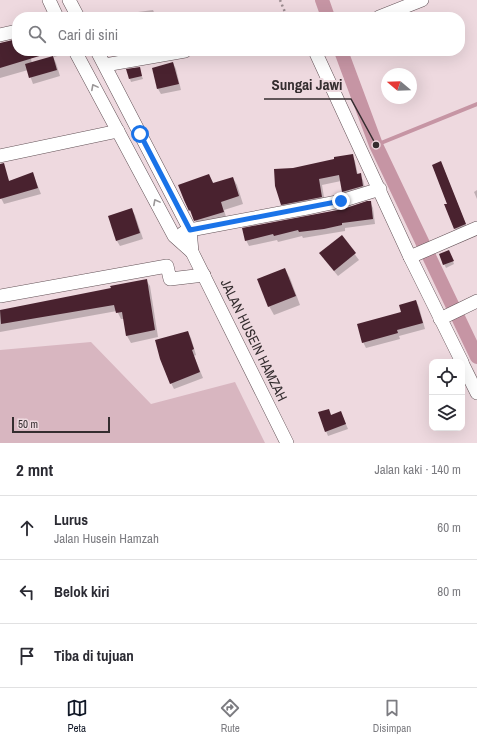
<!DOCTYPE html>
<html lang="id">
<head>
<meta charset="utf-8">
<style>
	body { margin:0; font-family:"Archivo Narrow",sans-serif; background:#f2f2f3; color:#2b2b33 }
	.controls { position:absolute; right:12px; bottom:12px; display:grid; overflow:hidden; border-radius:8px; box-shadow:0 4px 16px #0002 }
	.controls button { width:36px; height:36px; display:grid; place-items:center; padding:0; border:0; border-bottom:1px solid #e1e1e2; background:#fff; color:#2b2b33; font:20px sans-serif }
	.compass { position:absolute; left:381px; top:68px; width:36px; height:36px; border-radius:50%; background:#fff; box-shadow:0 4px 16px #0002; rotate:289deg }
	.scale { position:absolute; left:12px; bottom:10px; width:98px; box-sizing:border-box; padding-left:4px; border:2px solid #342d2f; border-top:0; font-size:11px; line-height:14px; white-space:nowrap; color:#342d2f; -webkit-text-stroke:3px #eed9df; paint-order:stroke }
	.stop { position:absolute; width:12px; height:12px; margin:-9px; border:3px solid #1a73e8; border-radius:50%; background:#fff }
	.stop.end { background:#1a73e8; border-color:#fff; box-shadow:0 1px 4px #0008 }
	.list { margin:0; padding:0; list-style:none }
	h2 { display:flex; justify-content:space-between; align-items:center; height:52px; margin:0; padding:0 16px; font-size:17px }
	h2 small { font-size:13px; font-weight:400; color:#7c7c81 }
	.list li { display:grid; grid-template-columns:26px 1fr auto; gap:12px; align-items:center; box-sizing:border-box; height:64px; padding:0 16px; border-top:1px solid #e1e1e2 }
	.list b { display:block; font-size:15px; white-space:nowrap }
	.list p { margin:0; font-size:13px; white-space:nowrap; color:#7c7c81 }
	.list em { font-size:13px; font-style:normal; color:#7c7c81 }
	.icon { flex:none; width:22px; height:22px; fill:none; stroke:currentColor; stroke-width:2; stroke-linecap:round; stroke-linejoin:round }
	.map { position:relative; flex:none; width:477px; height:443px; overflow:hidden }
	.search { position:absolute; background:#fff; box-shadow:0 4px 16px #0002; left:12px; right:12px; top:12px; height:44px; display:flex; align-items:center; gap:10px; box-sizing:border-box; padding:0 14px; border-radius:16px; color:#7c7c81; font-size:15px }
	.sheet { height:244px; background:#fff }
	nav { display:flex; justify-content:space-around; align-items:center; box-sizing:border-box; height:56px; border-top:1px solid #e1e1e2; background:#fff; font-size:11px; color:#7c7c81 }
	nav a { display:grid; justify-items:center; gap:2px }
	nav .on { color:#111827 }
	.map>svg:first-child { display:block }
	.green { fill:#d8b6c0 }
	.shadow { fill:#0003 }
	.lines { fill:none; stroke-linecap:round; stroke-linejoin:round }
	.stream { stroke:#c695a4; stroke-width:4 }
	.canal { stroke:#c695a4; stroke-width:14 }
	.building { fill:#49222f }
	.minor-casing { stroke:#635257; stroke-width:14 }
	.path { stroke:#9a8b8f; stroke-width:2.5; stroke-dasharray:2 3; stroke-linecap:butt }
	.minor { stroke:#fff; stroke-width:13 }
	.oneway { stroke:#9a9697 }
	.route { stroke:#1a73e8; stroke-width:5 }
	.labels { text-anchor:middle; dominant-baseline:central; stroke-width:4; stroke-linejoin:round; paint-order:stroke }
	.street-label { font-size:14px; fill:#342d2f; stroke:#eed9df }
	.leader { fill:none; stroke:#342d2f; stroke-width:1.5 }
	.callout-dot { fill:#342d2f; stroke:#eed9df; stroke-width:1.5 }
	.callout-label { font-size:15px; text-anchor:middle; font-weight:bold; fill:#342d2f; stroke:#eed9df; stroke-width:4; stroke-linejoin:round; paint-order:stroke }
</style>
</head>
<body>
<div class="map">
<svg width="477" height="443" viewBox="0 0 477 443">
	<rect width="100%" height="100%" fill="#eed9df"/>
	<path class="green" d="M 91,342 L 151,404 L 235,382 L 265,443 L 0,443 L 0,350 Z"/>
	<g class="shadow">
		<path d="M 153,10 L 156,17 L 123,17 L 123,14 Z"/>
		<path d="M 17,40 L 17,51 L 29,51 L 32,63 L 53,57 L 56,63 L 60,76 L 33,84 L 28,70 L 0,78 L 0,45 Z"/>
		<path d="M 51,51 L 71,51 L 71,52 L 54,57 Z"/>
		<path d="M 173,63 L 176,69 L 181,90 L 161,94 L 158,89 Z"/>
		<path d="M 139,68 L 143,79 L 131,82 L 127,70 Z"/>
		<path d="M 352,155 L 355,161 L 358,175 L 360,175 L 363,180 L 366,192 L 346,198 L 343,192 L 341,181 L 322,185 L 325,203 L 285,210 L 282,204 L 293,169 L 335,160 Z"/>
		<path d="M 441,162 L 468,230 L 458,235 L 445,205 L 448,204 Z"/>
		<path d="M 33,174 L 41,194 L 4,204 L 0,196 L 0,178 L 7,176 L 9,181 Z"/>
		<path d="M 209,176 L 214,184 L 233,178 L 237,185 L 243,204 L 224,210 L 227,220 L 200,228 L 184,200 Z"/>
		<path d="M 477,190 L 477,199 L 474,192 Z"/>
		<path d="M 370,202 L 373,208 L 375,224 L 345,228 L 345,231 L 303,238 L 302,236 L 278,242 L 277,240 L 249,246 L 246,240 Z"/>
		<path d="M 131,209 L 135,215 L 143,239 L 120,246 L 117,241 Z"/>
		<path d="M 342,237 L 359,260 L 338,276 L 324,259 Z"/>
		<path d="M 450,254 L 454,264 L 446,268 L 440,255 Z"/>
		<path d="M 285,269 L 290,278 L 300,305 L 274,315 L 269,306 Z"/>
		<path d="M 146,280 L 150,286 L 158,337 L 131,343 L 127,336 L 124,319 L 121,319 L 117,311 L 0,332 L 0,311 L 112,289 Z"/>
		<path d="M 416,301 L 419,307 L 425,329 L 399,336 L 400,339 L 366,348 L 363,342 Z"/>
		<path d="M 188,332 L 191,338 L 196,355 L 194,356 L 203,378 L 174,389 L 171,383 Z"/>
		<path d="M 331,416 L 343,417 L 348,429 L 328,436 L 326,431 Z"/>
	</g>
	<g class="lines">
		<path class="stream" d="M 376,145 L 477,104"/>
		<g class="canal">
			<path d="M 322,0 L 328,17"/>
			<path d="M 341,51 L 376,145 L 477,357"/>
		</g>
	</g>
	<g class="building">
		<path d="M 17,39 L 17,51 L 46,51 L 46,54 L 0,68 L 0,43 Z"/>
		<path d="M 53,56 L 57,70 L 29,78 L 25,64 Z"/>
		<path d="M 173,62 L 179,84 L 157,89 L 152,68 Z"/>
		<path d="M 140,67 L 142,76 L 129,79 L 126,69 Z"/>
		<path d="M 353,154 L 357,174 L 361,173 L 363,186 L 342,192 L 339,175 L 319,179 L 322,197 L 281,205 L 275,186 L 274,169 L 293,168 L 334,159 L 334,157 Z"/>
		<path d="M 441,161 L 466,224 L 454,229 L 444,204 L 447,204 L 432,165 Z"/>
		<path d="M 4,163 L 9,181 L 33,172 L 38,188 L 0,199 L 0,164 Z"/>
		<path d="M 209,174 L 213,183 L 233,177 L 239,196 L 221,202 L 224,212 L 194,221 L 190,210 L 189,211 L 184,200 L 178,185 Z"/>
		<path d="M 367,201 L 371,201 L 373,219 L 342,223 L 342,225 L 324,229 L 299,232 L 298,230 L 274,236 L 273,234 L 245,241 L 242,228 L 343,209 Z"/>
		<path d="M 132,208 L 140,233 L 116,241 L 108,216 Z"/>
		<path d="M 342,235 L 356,253 L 334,271 L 319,253 Z"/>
		<path d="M 449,250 L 454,261 L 443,265 L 439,254 Z"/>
		<path d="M 285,268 L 296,296 L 268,307 L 257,279 Z"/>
		<path d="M 147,279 L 155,330 L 126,336 L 122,312 L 116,313 L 114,305 L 1,324 L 0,310 L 111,288 L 110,286 Z"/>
		<path d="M 416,300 L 423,323 L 397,330 L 398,333 L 362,343 L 357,324 L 401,312 L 399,305 Z"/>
		<path d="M 188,331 L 194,349 L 192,350 L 200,372 L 170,384 L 160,359 L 155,340 Z"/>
		<path d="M 329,409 L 331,415 L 341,411 L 346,424 L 325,432 L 318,412 Z"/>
	</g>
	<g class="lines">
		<g class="minor-casing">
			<g id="minor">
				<path d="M 49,0 L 57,17"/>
				<path d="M 69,0 L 78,17"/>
				<path d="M 379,17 L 422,0"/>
				<path d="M 0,35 L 17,31"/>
				<path d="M 75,51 L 174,236 L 192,252"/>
				<path d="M 97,51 L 190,230 L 192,252 L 287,443"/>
				<path d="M 315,51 L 410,257 L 462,362"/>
				<path d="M 105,65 L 185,51"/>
				<path d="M 0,156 L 118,131"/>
				<path d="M 183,233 L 190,230 L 307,208 L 341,201 L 380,189"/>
				<path d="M 410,257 L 477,228"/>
				<path d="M 0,296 L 167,266 L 170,279 L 204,275"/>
				<path d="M 440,319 L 477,301"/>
				<path d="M 462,363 L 477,393"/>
			</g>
		</g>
		<path class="path" d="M 280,0 L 287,17"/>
		<use href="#minor" class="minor"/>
	</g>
	<defs><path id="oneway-chevron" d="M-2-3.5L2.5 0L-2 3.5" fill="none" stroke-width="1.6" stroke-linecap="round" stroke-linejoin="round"/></defs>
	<g class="oneway">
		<use href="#oneway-chevron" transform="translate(94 87) rotate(-118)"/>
		<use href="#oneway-chevron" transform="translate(156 202) rotate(-118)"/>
	</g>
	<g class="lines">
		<path class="route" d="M 140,134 L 190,230 L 341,201"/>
	</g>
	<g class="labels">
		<g class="street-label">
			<text transform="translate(254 340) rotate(64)">JALAN HUSEIN HAMZAH</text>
		</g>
	</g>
	<path class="leader" d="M376 145L351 99H264"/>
	<circle class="callout-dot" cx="376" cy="145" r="4"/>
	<g class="callout-label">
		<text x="307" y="90">Sungai Jawi</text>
	</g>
</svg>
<div class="controls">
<button><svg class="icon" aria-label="locate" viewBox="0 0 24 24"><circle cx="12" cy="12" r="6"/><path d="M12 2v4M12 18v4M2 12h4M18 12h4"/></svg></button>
<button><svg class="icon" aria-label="layers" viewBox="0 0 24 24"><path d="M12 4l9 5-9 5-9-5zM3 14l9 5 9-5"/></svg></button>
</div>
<svg class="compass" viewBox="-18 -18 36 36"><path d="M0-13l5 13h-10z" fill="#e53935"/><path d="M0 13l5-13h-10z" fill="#7c7c81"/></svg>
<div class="scale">50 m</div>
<div class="stop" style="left:140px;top:134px"></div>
<div class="stop end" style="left:341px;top:201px"></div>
<div class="search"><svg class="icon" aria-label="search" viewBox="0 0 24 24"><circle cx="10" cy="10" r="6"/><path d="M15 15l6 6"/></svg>Cari di sini</div>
</div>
<section class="sheet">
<h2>2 mnt<small>Jalan kaki · 140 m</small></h2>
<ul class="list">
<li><svg class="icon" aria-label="ahead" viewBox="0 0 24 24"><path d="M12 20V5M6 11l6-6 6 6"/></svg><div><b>Lurus</b><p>Jalan Husein Hamzah</p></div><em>60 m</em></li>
<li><svg class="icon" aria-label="left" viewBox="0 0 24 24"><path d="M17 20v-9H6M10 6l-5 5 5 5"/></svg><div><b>Belok kiri</b></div><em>80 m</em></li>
<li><svg class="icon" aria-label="arrive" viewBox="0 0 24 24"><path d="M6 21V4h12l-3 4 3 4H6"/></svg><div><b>Tiba di tujuan</b></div></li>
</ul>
</section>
<nav>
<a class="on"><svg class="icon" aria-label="map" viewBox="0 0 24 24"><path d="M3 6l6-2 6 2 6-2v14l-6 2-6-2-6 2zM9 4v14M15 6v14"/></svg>Peta</a>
<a><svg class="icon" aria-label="directions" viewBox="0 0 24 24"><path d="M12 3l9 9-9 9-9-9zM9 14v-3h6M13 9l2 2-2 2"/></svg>Rute</a>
<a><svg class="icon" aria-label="saved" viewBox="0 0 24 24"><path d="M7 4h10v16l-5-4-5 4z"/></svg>Disimpan</a>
</nav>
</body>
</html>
